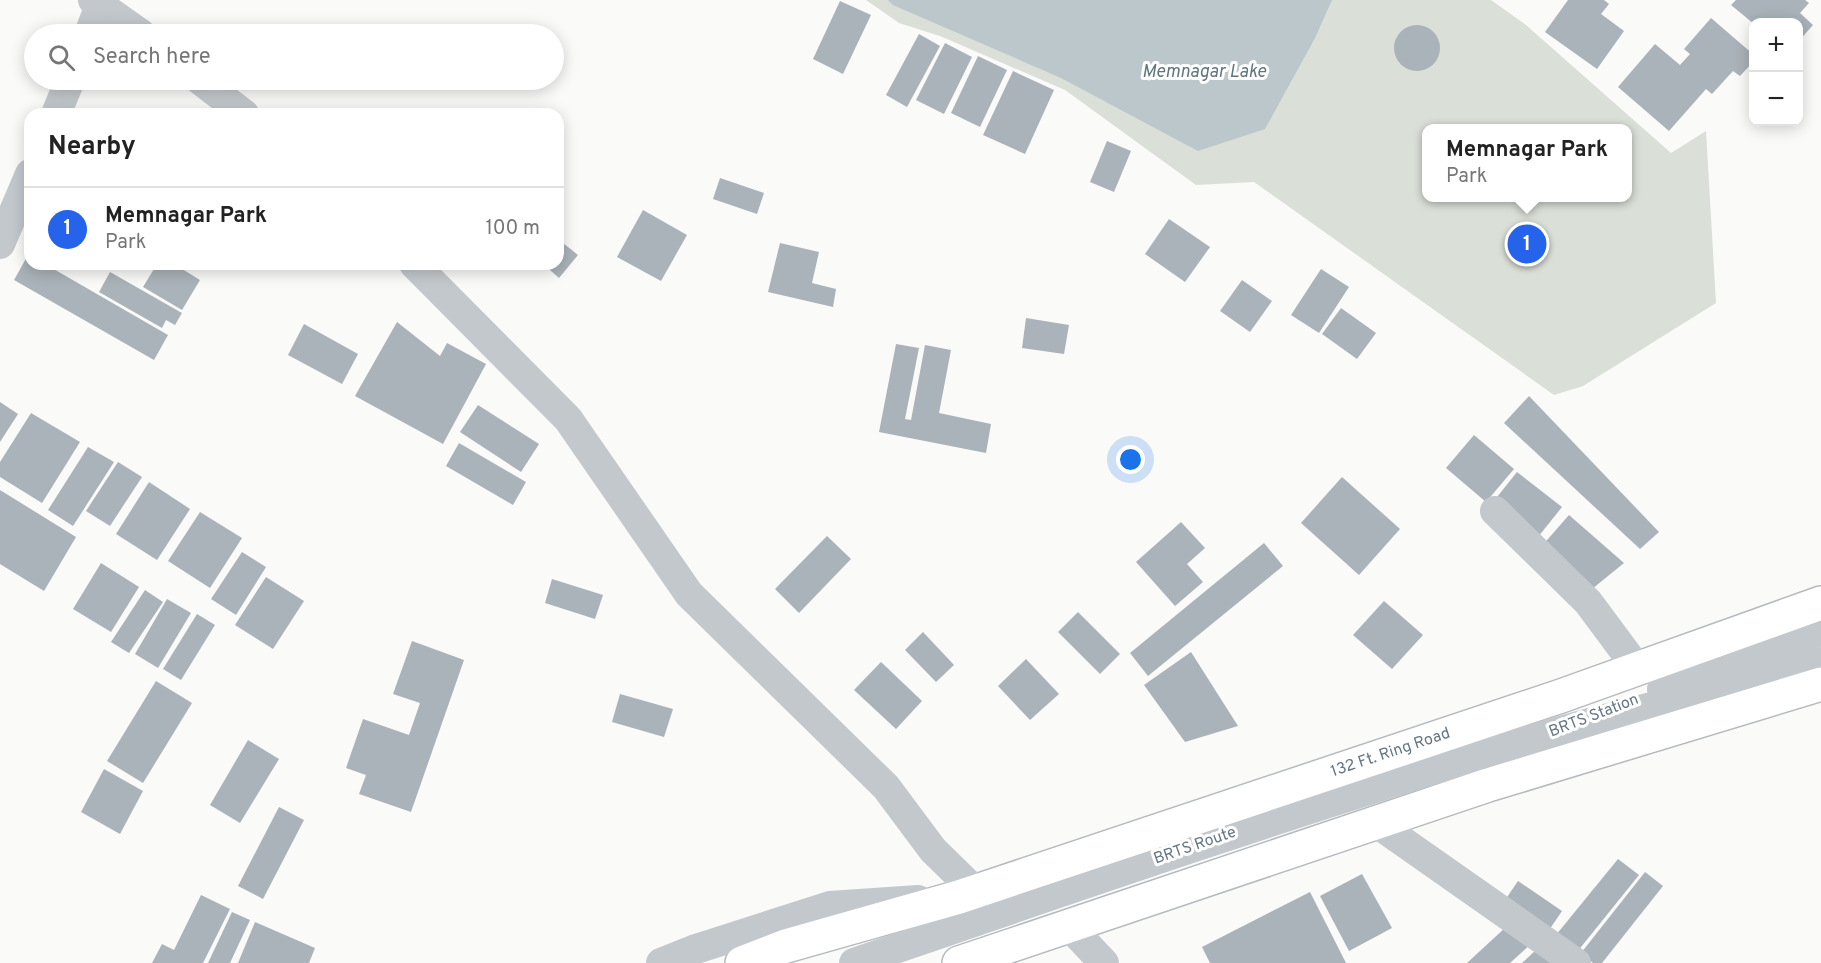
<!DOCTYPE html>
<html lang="en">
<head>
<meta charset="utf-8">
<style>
	body { margin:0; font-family:Overpass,sans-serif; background:#f6f6f6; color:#222 }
	.controls { position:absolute; right:18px; top:18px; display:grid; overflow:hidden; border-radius:12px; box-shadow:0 3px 15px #0003 }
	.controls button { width:54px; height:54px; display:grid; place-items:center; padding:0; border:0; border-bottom:2px solid #e0e0e0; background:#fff; color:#222; font:30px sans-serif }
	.you { position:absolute; left:1131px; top:460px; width:21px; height:21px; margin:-15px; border:4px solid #fff; border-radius:50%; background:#1a73e8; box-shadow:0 0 0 9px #1a73e833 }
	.badge { display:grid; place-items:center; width:39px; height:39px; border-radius:50%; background:#2563eb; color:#fff; font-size:20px; font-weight:700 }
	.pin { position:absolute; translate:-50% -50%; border:3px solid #fff; box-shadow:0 2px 6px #0006 }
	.popup { position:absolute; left:1422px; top:124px; width:210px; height:78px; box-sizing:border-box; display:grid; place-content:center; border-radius:12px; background:#fff; filter:drop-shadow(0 2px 4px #0005); font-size:20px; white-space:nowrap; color:#767676 }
	.popup b { font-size:22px; color:#222 }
	.popup::after { content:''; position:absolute; left:50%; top:100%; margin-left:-12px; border:12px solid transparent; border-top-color:#fff }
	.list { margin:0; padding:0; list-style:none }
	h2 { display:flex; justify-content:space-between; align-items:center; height:78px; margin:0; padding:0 24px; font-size:26px }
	h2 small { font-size:20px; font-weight:400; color:#767676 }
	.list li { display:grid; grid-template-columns:39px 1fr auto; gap:18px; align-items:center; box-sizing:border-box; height:84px; padding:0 24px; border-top:2px solid #e0e0e0 }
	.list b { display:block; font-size:22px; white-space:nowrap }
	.list p { margin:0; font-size:20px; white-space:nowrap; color:#767676 }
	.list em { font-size:20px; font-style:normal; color:#767676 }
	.icon { flex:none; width:33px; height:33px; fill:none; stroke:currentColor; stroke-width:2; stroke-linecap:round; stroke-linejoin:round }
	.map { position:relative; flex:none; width:1821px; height:963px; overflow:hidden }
	.search { position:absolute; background:#fff; box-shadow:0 3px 15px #0003; left:24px; top:24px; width:540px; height:66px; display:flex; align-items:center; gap:15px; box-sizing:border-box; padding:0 21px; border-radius:33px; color:#767676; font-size:22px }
	.panel { position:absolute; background:#fff; box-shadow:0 3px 15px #0003; left:24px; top:108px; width:540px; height:162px; border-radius:18px }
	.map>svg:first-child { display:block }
	.green { fill:#dadfd7; fill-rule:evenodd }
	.water { fill:#bbc7cb }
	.building { fill:#aab3b9 }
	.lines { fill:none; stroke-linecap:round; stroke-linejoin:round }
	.major-casing { stroke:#b5babe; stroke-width:36 }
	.minor { stroke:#c3c8cc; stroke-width:30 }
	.major { stroke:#fff; stroke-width:33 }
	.labels { text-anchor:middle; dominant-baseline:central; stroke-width:6; stroke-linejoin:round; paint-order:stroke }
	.street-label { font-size:16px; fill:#657683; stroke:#fff }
	.water-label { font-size:18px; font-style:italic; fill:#60757c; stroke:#fff }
</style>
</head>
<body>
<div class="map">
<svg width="1821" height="963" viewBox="0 0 1821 963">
	<rect width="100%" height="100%" fill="#fafaf8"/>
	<path class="green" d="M 866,0 L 1491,0 L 1526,25 L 1671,153 L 1706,131 L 1716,303 L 1583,386 L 1554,395 L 1254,182 L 1196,185 L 1065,90 L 940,36 L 899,23 ZM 1426,128 L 1628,128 L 1628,198 L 1426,198 Z"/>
	<path class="water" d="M 888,0 L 1332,0 L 1315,38 L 1265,129 L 1198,151 L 1061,78 L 893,5 Z"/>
	<g class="building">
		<path d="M 1568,0 L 1604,0 L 1609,4 L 1601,14 L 1624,31 L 1597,69 L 1545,32 Z"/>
		<path d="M 1736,0 L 1805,0 L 1809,3 L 1800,13 L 1813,25 L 1798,42 L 1798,22 L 1754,22 L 1754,24 L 1731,5 Z"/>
		<path d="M 840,1 L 871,15 L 843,74 L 813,59 Z"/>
		<path d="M 1711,18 L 1754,55 L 1754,61 L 1740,76 L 1733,71 L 1712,94 L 1706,89 L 1669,131 L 1618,87 L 1655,44 L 1680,65 L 1690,54 L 1684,49 Z"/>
		<circle cx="1417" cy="48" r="23"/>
		<path d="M 919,34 L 940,46 L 907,107 L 886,95 Z"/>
		<path d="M 945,43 L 972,57 L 944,114 L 916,100 Z"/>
		<path d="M 978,56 L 1007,70 L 980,127 L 951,113 Z"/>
		<path d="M 1013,71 L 1054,90 L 1025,154 L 983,135 Z"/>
		<path d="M 1107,141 L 1131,151 L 1114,192 L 1090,182 Z"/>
		<path d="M 720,178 L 764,193 L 757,214 L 713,199 Z"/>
		<path d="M 643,210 L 687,235 L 661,281 L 617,257 Z"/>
		<path d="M 1169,219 L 1210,247 L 1185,282 L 1145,254 Z"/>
		<path d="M 558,239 L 578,255 L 559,278 L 543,264 L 558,264 Z"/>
		<path d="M 780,243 L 819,252 L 812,283 L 836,289 L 833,307 L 768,292 Z"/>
		<path d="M 28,255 L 30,264 L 45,264 L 168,335 L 154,360 L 14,280 Z"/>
		<path d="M 157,264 L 174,264 L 200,280 L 182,310 L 143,287 Z"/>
		<path d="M 1321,269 L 1349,287 L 1319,333 L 1291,315 Z"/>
		<path d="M 110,272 L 182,313 L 175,325 L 166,320 L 162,328 L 99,292 Z"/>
		<path d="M 1242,280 L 1272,301 L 1250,332 L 1220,311 Z"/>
		<path d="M 1341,308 L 1376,333 L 1357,359 L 1322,334 Z"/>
		<path d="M 1026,318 L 1069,325 L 1064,354 L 1022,348 Z"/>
		<path d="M 397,322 L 440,356 L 447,343 L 486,364 L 443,444 L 355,396 Z"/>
		<path d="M 304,324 L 358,354 L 342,384 L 288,355 Z"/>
		<path d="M 896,344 L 919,348 L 905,419 L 911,420 L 925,345 L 951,350 L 939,413 L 991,424 L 986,453 L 879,432 Z"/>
		<path d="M 1529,396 L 1659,532 L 1640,549 L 1504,423 Z"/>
		<path d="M 0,402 L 18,414 L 0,442 Z"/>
		<path d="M 478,405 L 539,444 L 521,472 L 460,432 Z"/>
		<path d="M 31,413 L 80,442 L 42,503 L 0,477 L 0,462 Z"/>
		<path d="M 1474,435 L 1514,469 L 1486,502 L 1446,468 Z"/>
		<path d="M 459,443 L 526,482 L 513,505 L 446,466 Z"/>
		<path d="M 88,447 L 114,462 L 73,526 L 48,510 Z"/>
		<path d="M 118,462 L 142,477 L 110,526 L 86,511 Z"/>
		<path d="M 1517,472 L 1562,507 L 1534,542 L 1489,507 Z"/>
		<path d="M 1342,477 L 1400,529 L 1359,575 L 1301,523 Z"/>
		<path d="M 149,482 L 190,509 L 157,560 L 116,534 Z"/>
		<path d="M 0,490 L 76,537 L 44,591 L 0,564 Z"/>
		<path d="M 200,512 L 242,538 L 210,588 L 168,561 Z"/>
		<path d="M 1569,515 L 1624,563 L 1592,589 L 1541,547 Z"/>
		<path d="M 1181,522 L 1205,548 L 1187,564 L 1203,582 L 1175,606 L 1136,562 Z"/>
		<path d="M 827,536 L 851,559 L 799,613 L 775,589 Z"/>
		<path d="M 1264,543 L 1283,566 L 1148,676 L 1130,653 Z"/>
		<path d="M 242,552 L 266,567 L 236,615 L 211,599 Z"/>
		<path d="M 101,563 L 139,587 L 111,632 L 73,609 Z"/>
		<path d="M 266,577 L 304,601 L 273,649 L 235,625 Z"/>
		<path d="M 552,579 L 603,595 L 595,619 L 545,603 Z"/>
		<path d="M 145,590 L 163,602 L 129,653 L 111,642 Z"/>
		<path d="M 167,599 L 191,613 L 158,668 L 135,654 Z"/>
		<path d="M 1384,601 L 1423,635 L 1392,669 L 1353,635 Z"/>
		<path d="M 1078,612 L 1120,654 L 1100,674 L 1058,632 Z"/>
		<path d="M 197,614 L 215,625 L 181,680 L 163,669 Z"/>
		<path d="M 923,632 L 954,665 L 936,682 L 905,650 Z"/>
		<path d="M 412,641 L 464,660 L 411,812 L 359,794 L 366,775 L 346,768 L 363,719 L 409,735 L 420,703 L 393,694 Z"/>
		<path d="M 1191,652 L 1238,726 L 1185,742 L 1144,685 Z"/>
		<path d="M 1026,659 L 1059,694 L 1030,720 L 998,686 Z"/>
		<path d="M 881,662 L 922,701 L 896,729 L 854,690 Z"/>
		<path d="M 156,681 L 192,703 L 143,783 L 107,761 Z"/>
		<path d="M 620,694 L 673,709 L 664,737 L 612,722 Z"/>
		<path d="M 248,740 L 279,759 L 240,823 L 210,805 Z"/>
		<path d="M 104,769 L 143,791 L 120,834 L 81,812 Z"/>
		<path d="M 279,807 L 304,820 L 263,899 L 238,886 Z"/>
		<path d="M 1618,859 L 1639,875 L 1577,952 L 1556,935 Z"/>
		<path d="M 1645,872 L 1663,886 L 1602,963 L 1593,963 L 1581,953 Z"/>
		<path d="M 1362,874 L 1392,928 L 1349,951 L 1320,896 Z"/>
		<path d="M 1518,881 L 1562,911 L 1545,936 L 1501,906 Z"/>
		<path d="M 1310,892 L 1346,963 L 1210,963 L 1202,947 Z"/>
		<path d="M 201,895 L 230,909 L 203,963 L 152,963 L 162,944 L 174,950 Z"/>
		<path d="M 232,912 L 250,920 L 230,963 L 208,963 Z"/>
		<path d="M 255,922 L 315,948 L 309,963 L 238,963 Z"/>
		<path d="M 1506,927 L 1531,944 L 1510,963 L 1467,963 Z"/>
		<path d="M 1537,949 L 1562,963 L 1522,963 Z"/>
	</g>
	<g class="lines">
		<g class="major-casing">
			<g id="major">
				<path id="s1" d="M 742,963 L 786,946 L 959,897 L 1561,696 L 1821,603"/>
				<path d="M 959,963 L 1488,785 L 1821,684"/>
			</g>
		</g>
		<g class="minor">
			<path d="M 93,0 L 141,34"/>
			<path d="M 89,34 L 102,0"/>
			<path d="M 200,80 L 244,114"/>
			<path d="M 56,114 L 70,80"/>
			<path d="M 0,244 L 30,174"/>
			<path d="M 414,264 L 568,419 L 689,594 L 886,787 L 933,850 L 975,891"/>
			<path d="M 1495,511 L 1588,602 L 1637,668"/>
			<path d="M 1662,689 L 1759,651 L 1821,631"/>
			<path d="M 1375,822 L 1576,963"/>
			<path d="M 1069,926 L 1104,963"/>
			<path d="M 661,963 L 696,949 L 830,906 L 918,900"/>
			<path d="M 854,963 C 1081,885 1307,807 1536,738 C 1630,710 1727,691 1821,662"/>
		</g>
		<use href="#major" class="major"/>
	</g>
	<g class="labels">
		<g class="street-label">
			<text transform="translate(1594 716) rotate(-21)">BRTS Station</text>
			<text stroke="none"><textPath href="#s1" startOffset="682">132 Ft. Ring Road</textPath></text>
			<text transform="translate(1195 846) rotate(-19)">BRTS Route</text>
		</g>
		<g class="water-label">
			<text x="1204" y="72">Memnagar Lake</text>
		</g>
	</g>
</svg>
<div class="controls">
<button>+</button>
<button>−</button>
</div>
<div class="you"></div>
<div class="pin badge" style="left:1527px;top:244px">1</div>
<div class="popup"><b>Memnagar Park</b>Park</div>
<div class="search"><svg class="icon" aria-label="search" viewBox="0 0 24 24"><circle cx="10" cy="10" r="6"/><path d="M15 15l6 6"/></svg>Search here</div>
<section class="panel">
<h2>Nearby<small></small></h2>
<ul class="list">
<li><span class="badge">1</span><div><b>Memnagar Park</b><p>Park</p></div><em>100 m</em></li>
</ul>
</section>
</div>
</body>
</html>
